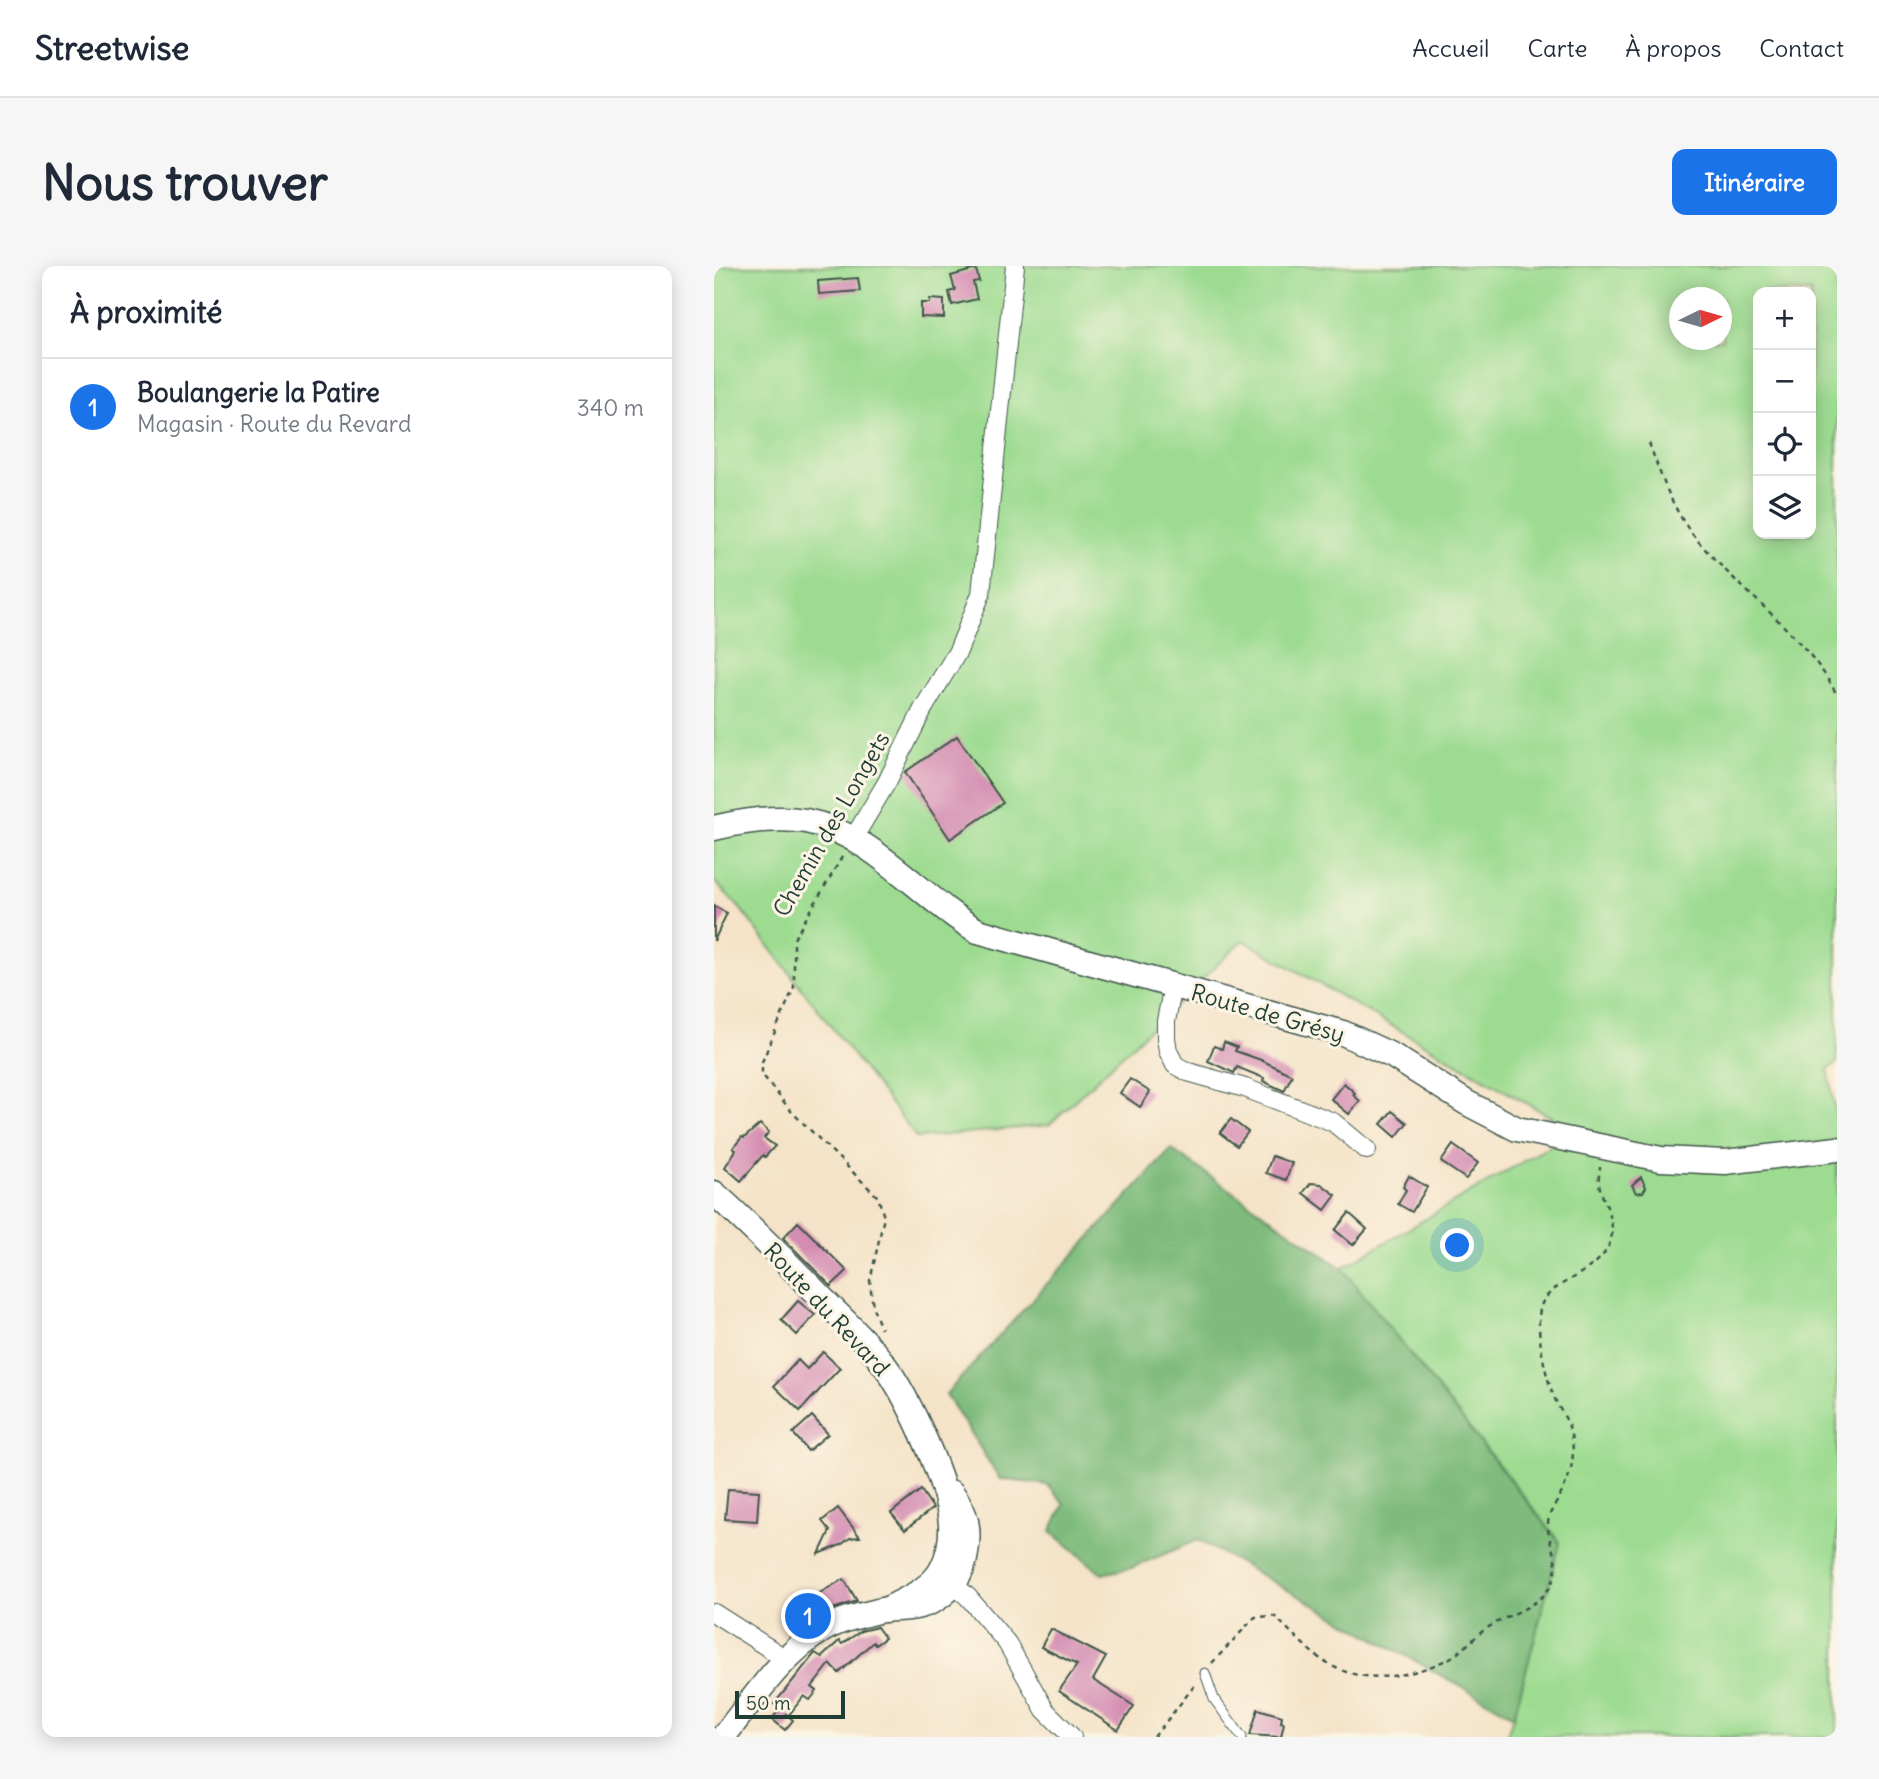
<!DOCTYPE html>
<html lang="fr">
<head>
<meta charset="utf-8">
<style>
	body { margin:0; font-family:Delius,sans-serif; background:#f6f6f7; color:#1f2937 }
	.controls { position:absolute; right:21px; top:21px; display:grid; overflow:hidden; border-radius:14px; box-shadow:0 4px 18px #0003 }
	.controls button { width:63px; height:63px; display:grid; place-items:center; padding:0; border:0; border-bottom:2px solid #e0e1e3; background:#fff; color:#1f2937; font:35px sans-serif }
	.compass { position:absolute; left:955px; top:21px; width:63px; height:63px; border-radius:50%; background:#fff; box-shadow:0 4px 18px #0003; rotate:85deg }
	.scale { position:absolute; left:21px; bottom:18px; width:110px; box-sizing:border-box; padding-left:7px; border:4px solid #1f3d34; border-top:0; font-size:19px; line-height:24px; white-space:nowrap; color:#1f3d34; -webkit-text-stroke:5px #fcf5e5; paint-order:stroke }
	.you { position:absolute; left:744px; top:980px; width:24px; height:24px; margin:-18px; border:5px solid #fff; border-radius:50%; background:#1a73e8; box-shadow:0 0 0 10px #1a73e833 }
	.badge { display:grid; place-items:center; width:46px; height:46px; border-radius:50%; background:#1a73e8; color:#fff; font-size:23px; font-weight:700 }
	.pin { position:absolute; translate:-50% -50%; border:4px solid #fff; box-shadow:0 2px 7px #0006 }
	.list { margin:0; padding:0; list-style:none }
	h2 { display:flex; justify-content:space-between; align-items:center; height:91px; margin:0; padding:0 28px; font-size:30px }
	h2 small { font-size:23px; font-weight:400; color:#747a83 }
	.list li { display:grid; grid-template-columns:46px 1fr auto; gap:21px; align-items:center; box-sizing:border-box; height:98px; padding:0 28px; border-top:2px solid #e0e1e3 }
	.list b { display:block; font-size:26px; white-space:nowrap }
	.list p { margin:0; font-size:23px; white-space:nowrap; color:#747a83 }
	.list em { font-size:23px; font-style:normal; color:#747a83 }
	.icon { flex:none; width:38px; height:38px; fill:none; stroke:currentColor; stroke-width:2; stroke-linecap:round; stroke-linejoin:round }
	.map { position:relative; flex:none; width:1123px; height:1471px; overflow:hidden; border-radius:14px }
	header { display:flex; align-items:center; gap:42px; box-sizing:border-box; height:98px; padding:0 35px; background:#fff; border-bottom:2px solid #e0e1e3 }
	header strong { font-size:33px }
	nav { display:flex; gap:38px; margin-inline-start:auto; font-size:24px }
	.intro { display:flex; align-items:center; justify-content:space-between; box-sizing:border-box; height:168px; padding:0 42px }
	h1 { margin:0; font-size:49px }
	.button { padding:18px 32px; border-radius:14px; background:#1a73e8; color:#fff; font-size:24px; font-weight:700 }
	main { display:flex; gap:42px; padding:0 42px }
	aside { flex:1; background:#fff; border-radius:14px; box-shadow:0 4px 18px #0003 }
	.map>svg:first-child { display:block }
	.green { fill:#9ddb91; stroke:#5e8c62; stroke-width:2; fill-rule:evenodd }
	.forest { fill:#7ebb7b; stroke:#4e7c58; stroke-width:2 }
	.building { fill:#d48db2 }
	.lines { fill:none; stroke-linecap:round; stroke-linejoin:round }
	.lane-casing { stroke:#3f564a; stroke-width:11 }
	.street-casing { stroke:#3f564a; stroke-width:20 }
	.secondary-casing { stroke:#3f564a; stroke-width:27 }
	.path { stroke:#3f564a; stroke-width:2.5; stroke-dasharray:5 5; stroke-linecap:butt }
	.lane { stroke:#fff; stroke-width:9 }
	.street { stroke:#fff; stroke-width:18 }
	.secondary { stroke:#fff; stroke-width:24 }
	.labels { text-anchor:middle; dominant-baseline:central; stroke-width:6; stroke-linejoin:round; paint-order:stroke }
	.street-label { font-size:23px; fill:#1f3d34; stroke:#fcf5e5 }
</style>
</head>
<body>
<header>
<strong>Streetwise</strong>
<nav><a>Accueil</a><a>Carte</a><a>À propos</a><a>Contact</a></nav>
</header>
<div class="intro"><h1>Nous trouver</h1><a class="button">Itinéraire</a></div>
<main>
<aside>
<h2>À proximité<small></small></h2>
<ul class="list">
<li><span class="badge">1</span><div><b>Boulangerie la Patire</b><p>Magasin · Route du Revard</p></div><em>340 m</em></li>
</ul>
</aside>
<div class="map">
<svg width="1123" height="1471" viewBox="0 0 1123 1471">
	<rect width="100%" height="100%" fill="#fcf5e5"/>
	<filter id="ink" filterUnits="userSpaceOnUse"><feTurbulence type="fractalNoise" baseFrequency=".0143" numOctaves="2"/><feDisplacementMap in="SourceGraphic" scale="14" xChannelSelector="R" yChannelSelector="G"/><feConvolveMatrix kernelMatrix="1 2 1 2 8 2 1 2 1" color-interpolation-filters="sRGB"/></filter>
	<filter id="wash" filterUnits="userSpaceOnUse"><feTurbulence type="fractalNoise" baseFrequency=".00686" numOctaves="4" result="noise"/><feDisplacementMap in="SourceGraphic" scale="28" xChannelSelector="R" yChannelSelector="G"/><feGaussianBlur stdDeviation="1.57" result="paint"/><feColorMatrix in="noise" values="0 0 0 0 0 0 0 0 0 0 0 0 0 0 0 0 0 1.4 0 .05"/><feComposite in="paint" operator="in"/></filter>
	<g filter="url(#wash)">
		<rect width="100%" height="100%" fill="#f4e3c8"/>
		<path class="green" d="M 0,0 L 1123,0 L 1123,797 L 1114,803 L 1123,854 L 1123,1471 L 792,1471 L 800,1450 L 846,1276 L 628,1002 L 861,865 L 529,674 L 335,859 L 203,872 L 25,641 L 0,615 ZM 1044,26 L 1097,26 L 1097,268 L 1044,268 ZM 966,32 L 1008,32 L 1008,74 L 966,74 Z"/>
		<path class="forest" d="M 457,883 L 628,1002 L 846,1277 L 800,1450 L 484,1274 L 417,1302 L 388,1308 L 337,1265 L 350,1238 L 334,1219 L 286,1213 L 232,1128 Z"/>
		<g id="blocks">
			<g class="building">
				<path d="M 262,3 L 265,15 L 259,16 L 263,33 L 238,39 L 235,26 L 241,24 L 237,10 Z"/>
				<path d="M 144,12 L 146,25 L 105,28 L 104,15 Z"/>
				<path d="M 216,33 L 230,34 L 230,52 L 207,51 L 207,37 L 216,37 Z"/>
				<path d="M 243,470 L 289,537 L 236,573 L 191,506 Z"/>
				<path d="M 0,640 L 13,647 L 0,675 Z"/>
				<path d="M 510,776 L 523,781 L 521,785 L 547,794 L 578,809 L 570,825 L 549,815 L 550,812 L 523,801 L 520,807 L 494,795 L 500,780 L 508,783 Z"/>
				<path d="M 416,813 L 436,826 L 426,841 L 406,827 Z"/>
				<path d="M 630,817 L 641,827 L 639,829 L 646,835 L 635,848 L 617,833 Z"/>
				<path d="M 678,845 L 693,857 L 682,871 L 667,858 Z"/>
				<path d="M 517,853 L 534,866 L 523,880 L 506,867 Z"/>
				<path d="M 46,858 L 55,866 L 50,872 L 61,880 L 51,891 L 49,889 L 27,915 L 11,901 L 22,884 L 19,882 L 28,871 L 30,872 Z"/>
				<path d="M 739,879 L 764,897 L 752,913 L 727,896 Z"/>
				<path d="M 558,890 L 578,897 L 572,914 L 552,907 Z"/>
				<path d="M 695,910 L 713,921 L 698,946 L 684,938 L 692,924 L 689,921 Z"/>
				<path d="M 927,911 L 932,921 L 929,926 L 922,927 L 918,919 Z"/>
				<path d="M 597,917 L 607,918 L 622,929 L 611,944 L 589,927 Z"/>
				<path d="M 635,947 L 653,963 L 639,979 L 621,964 Z"/>
				<path d="M 84,956 L 133,1005 L 117,1020 L 69,972 Z"/>
				<path d="M 84,1035 L 101,1049 L 83,1069 L 67,1054 Z"/>
				<path d="M 109,1086 L 126,1102 L 86,1145 L 60,1120 L 84,1094 L 93,1103 Z"/>
				<path d="M 98,1150 L 114,1168 L 94,1185 L 79,1167 Z"/>
				<path d="M 14,1223 L 45,1225 L 43,1255 L 11,1253 Z"/>
				<path d="M 207,1224 L 219,1242 L 191,1264 L 177,1247 Z"/>
				<path d="M 124,1242 L 146,1271 L 136,1272 L 127,1279 L 105,1288 L 116,1265 L 108,1255 Z"/>
				<path d="M 130,1313 L 143,1335 L 116,1344 L 93,1356 L 78,1331 L 90,1325 L 95,1333 Z"/>
				<path d="M 163,1361 L 171,1372 L 161,1379 L 159,1376 L 125,1407 L 116,1398 L 98,1421 L 103,1425 L 96,1434 L 90,1430 L 74,1450 L 71,1447 L 79,1454 L 71,1464 L 58,1453 L 66,1443 L 60,1438 L 101,1387 L 108,1391 L 125,1375 L 128,1378 L 147,1365 Z"/>
				<path d="M 337,1363 L 392,1391 L 379,1414 L 420,1440 L 404,1464 L 345,1425 L 363,1399 L 327,1381 Z"/>
				<path d="M 544,1443 L 568,1450 L 567,1456 L 570,1457 L 567,1471 L 536,1469 Z"/>
			</g>
		</g>
	</g>
	<g filter="url(#ink)">
		<use href="#blocks" fill-opacity="0" stroke="#3f564a" stroke-width="2"/>
		<g class="lines">
			<g class="lane-casing">
				<path id="lane" d="M 491,1407 L 500,1433 L 528,1471"/>
			</g>
			<g class="street-casing">
				<g id="street">
					<path d="M 139,573 L 173,516 L 209,443 L 244,385 L 267,328 L 301,0"/>
					<path d="M 459,720 L 452,755 L 452,772 L 454,785 L 461,799 L 474,806 L 531,822 L 619,856 L 653,884"/>
					<path d="M 231,1311 L 254,1331 L 293,1377 L 331,1444 L 358,1471"/>
					<path d="M 0,1347 L 72,1393"/>
				</g>
			</g>
			<g class="secondary-casing">
				<g id="secondary">
					<path d="M 0,562 C 30,555 61,550 92,555 C 160,568 206,632 264,665 L 629,767 L 679,790 L 753,837 L 803,863 L 947,893 L 1011,896 L 1123,883"/>
					<path d="M 0,927 C 36,959 69,993 103,1027 C 125,1050 150,1072 169,1097 C 194,1130 234,1217 237,1258 C 238,1274 234,1295 224,1309 C 212,1325 189,1335 171,1344"/>
					<path d="M 9,1471 C 37,1436 69,1387 107,1365 C 125,1354 148,1349 168,1344 C 177,1343 186,1343 195,1342 C 225,1339 248,1317 252,1287 C 256,1263 253,1247 238,1227"/>
				</g>
			</g>
			<g class="path">
				<path d="M 935,177 C 946,207 957,239 976,265 C 1021,323 1088,363 1123,429"/>
				<path d="M 128,591 L 80,673 L 80,721 L 48,796 L 48,808 L 77,845 L 164,931 L 170,951 L 156,1015 L 159,1042 L 167,1063"/>
				<path d="M 498,1397 L 541,1351 L 560,1350 C 576,1364 597,1389 616,1399 C 652,1419 696,1411 732,1394 C 750,1386 761,1368 778,1359 C 801,1345 835,1338 841,1308 C 845,1290 830,1270 835,1251 C 837,1244 842,1238 845,1232 C 858,1206 863,1190 855,1161 C 852,1151 845,1143 841,1133 C 832,1114 820,1060 827,1040 C 836,1012 894,1008 898,967 C 899,945 886,932 885,916 C 884,911 886,905 886,901"/>
				<path d="M 440,1471 L 481,1419"/>
			</g>
			<use href="#lane" class="lane"/>
			<use href="#street" class="street"/>
			<use href="#secondary" class="secondary"/>
		</g>
	</g>
	<g class="labels">
		<g class="street-label">
			<text transform="translate(117 558) rotate(-60)">Chemin des Longets</text>
			<text transform="translate(554 747) rotate(16)">Route de Grésy</text>
			<text transform="translate(113 1043) rotate(47)">Route du Revard</text>
		</g>
	</g>
</svg>
<div class="controls">
<button>+</button>
<button>−</button>
<button><svg class="icon" aria-label="locate" viewBox="0 0 24 24"><circle cx="12" cy="12" r="6"/><path d="M12 2v4M12 18v4M2 12h4M18 12h4"/></svg></button>
<button><svg class="icon" aria-label="layers" viewBox="0 0 24 24"><path d="M12 4l9 5-9 5-9-5zM3 14l9 5 9-5"/></svg></button>
</div>
<svg class="compass" viewBox="-18 -18 36 36"><path d="M0-13l5 13h-10z" fill="#e53935"/><path d="M0 13l5-13h-10z" fill="#747a83"/></svg>
<div class="scale">50 m</div>
<div class="you"></div>
<div class="pin badge" style="left:94px;top:1350px">1</div>
</div>
</main>
</body>
</html>
